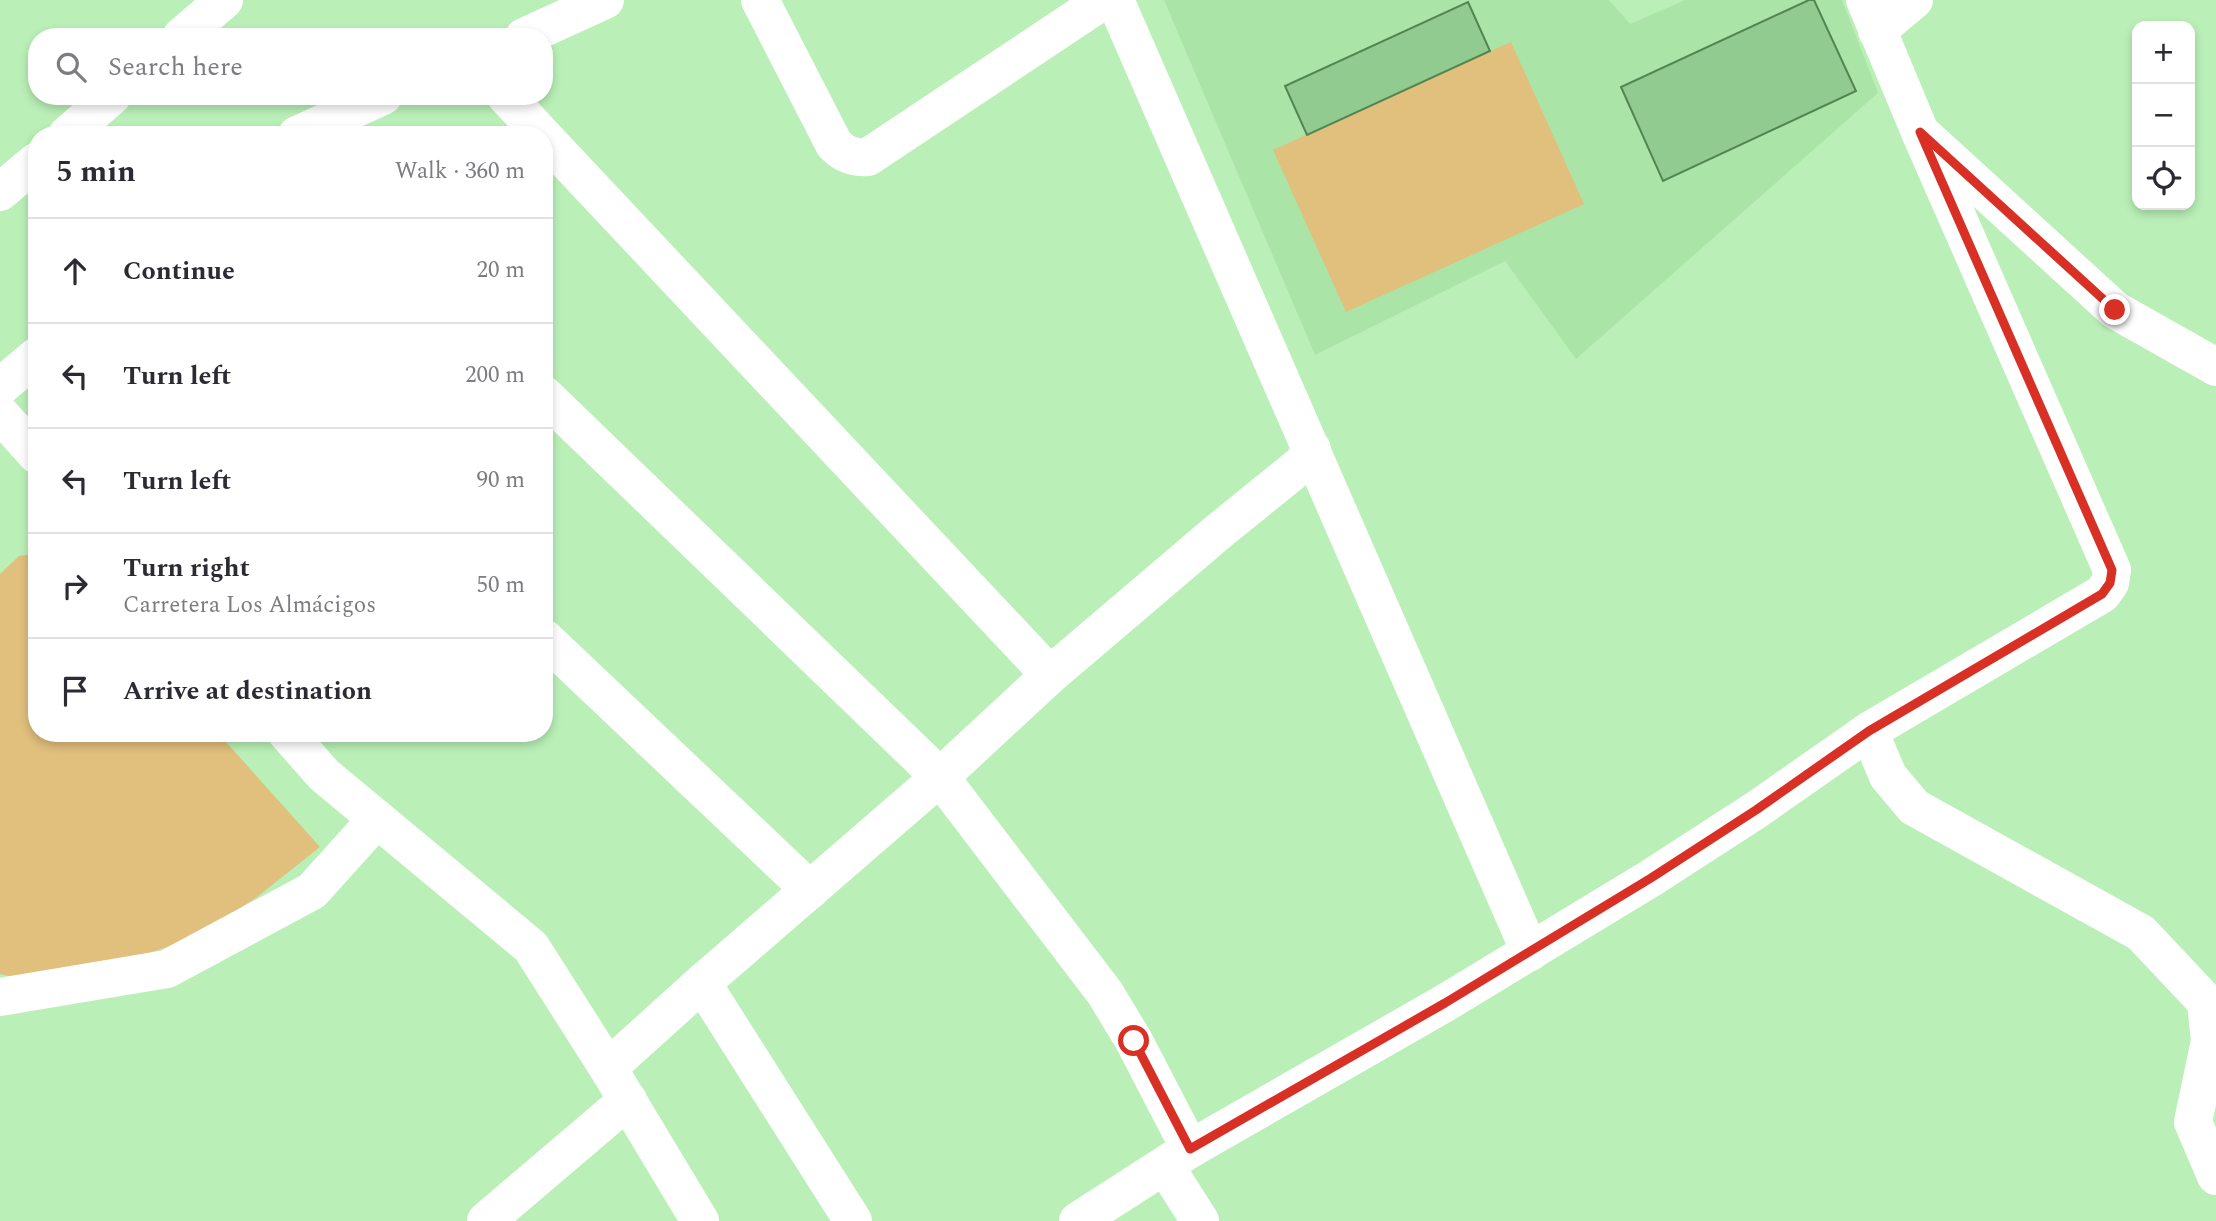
<!DOCTYPE html>
<html lang="en">
<head>
<meta charset="utf-8">
<style>
	body { margin:0; font-family:Spectral,serif; background:#f7f7f7; color:#2b2b33 }
	.controls { position:absolute; right:21px; top:21px; display:grid; overflow:hidden; border-radius:14px; box-shadow:0 4px 10px #0003 }
	.controls button { width:63px; height:63px; display:grid; place-items:center; padding:0; border:0; border-bottom:2px solid #e1e1e2; background:#fff; color:#2b2b33; font:35px sans-serif }
	.stop { position:absolute; width:21px; height:21px; margin:-16px; border:5px solid #d93025; border-radius:50%; background:#fff }
	.stop.end { background:#d93025; border-color:#fff; box-shadow:0 2px 7px #0008 }
	.list { margin:0; padding:0; list-style:none }
	h2 { display:flex; justify-content:space-between; align-items:center; height:91px; margin:0; padding:0 28px; font-size:30px }
	h2 small { font-size:23px; font-weight:400; color:#7c7c81 }
	.list li { display:grid; grid-template-columns:46px 1fr auto; gap:21px; align-items:center; box-sizing:border-box; height:105px; padding:0 28px; border-top:2px solid #e1e1e2 }
	.list b { display:block; font-size:26px; white-space:nowrap }
	.list p { margin:0; font-size:23px; white-space:nowrap; color:#7c7c81 }
	.list em { font-size:23px; font-style:normal; color:#7c7c81 }
	.icon { flex:none; width:38px; height:38px; fill:none; stroke:currentColor; stroke-width:2; stroke-linecap:round; stroke-linejoin:round }
	.map { position:relative; flex:none; width:2216px; height:1221px; overflow:hidden }
	.search { position:absolute; background:#fff; box-shadow:0 4px 10px #0003; left:28px; top:28px; width:525px; height:77px; display:flex; align-items:center; gap:18px; box-sizing:border-box; padding:0 24px; border-radius:28px; color:#7c7c81; font-size:26px }
	.panel { position:absolute; background:#fff; box-shadow:0 4px 10px #0003; left:28px; top:126px; width:525px; height:616px; border-radius:28px }
	.map>svg:first-child { display:block }
	.built { fill:#aae5a7 }
	.green { fill:#e1bf7d }
	.building { fill:#92cb90; stroke:#538552; stroke-width:2 }
	.lines { fill:none; stroke-linecap:round; stroke-linejoin:round }
	.minor { stroke:#fff; stroke-width:38 }
	.route { stroke:#d93025; stroke-width:9 }
</style>
</head>
<body>
<div class="map">
<svg width="2216" height="1221" viewBox="0 0 2216 1221">
	<rect width="100%" height="100%" fill="#baf0b7"/>
	<path class="built" d="M 1164,0 L 1609,0 L 1630,24 L 1685,0 L 1842,0 L 1878,93 L 1576,359 L 1505,261 L 1315,355 Z"/>
	<g class="green">
		<path d="M 1511,42 L 1584,204 L 1346,312 L 1273,150 Z"/>
		<path d="M 37,553 L 37,733 L 218,733 L 320,847 L 257,897 L 192,939 L 105,967 L 9,976 L 0,974 L 0,574 L 19,556 Z"/>
	</g>
	<g class="building">
		<path d="M 1809,0 L 1814,0 L 1856,91 L 1663,181 L 1621,87 Z"/>
		<path d="M 1468,2 L 1490,51 L 1307,135 L 1285,86 Z"/>
	</g>
	<g class="lines">
		<g class="minor">
			<path d="M 760,0 L 834,144 C 844,155 854,158 868,157 L 1104,0"/>
			<path d="M 1115,0 L 1530,952"/>
			<path d="M 1865,0 L 1920,132 L 2115,310 L 2216,367"/>
			<path d="M 1877,31 L 1914,0"/>
			<path d="M 181,37 L 224,0"/>
			<path d="M 524,37 L 605,0"/>
			<path d="M 506,96 L 542,135"/>
			<path d="M 67,135 L 112,96"/>
			<path d="M 297,135 L 383,96"/>
			<path d="M 544,137 L 1050,675"/>
			<path d="M 0,192 L 37,161"/>
			<path d="M 0,387 L 37,356"/>
			<path d="M 544,395 L 940,777 L 1105,993 L 1134,1041 L 1190,1149"/>
			<path d="M 0,414 L 37,455"/>
			<path d="M 544,638 L 810,890"/>
			<path d="M 1869,731 L 1888,776 L 1914,807 L 2141,933 L 2206,1002 L 2210,1041 L 2193,1122 L 2216,1176"/>
			<path d="M 287,733 L 324,775 L 531,947 L 608,1068 L 700,1221"/>
			<path d="M 702,983 L 853,1221"/>
			<path d="M 0,997 L 167,969 L 312,891 L 377,819"/>
			<path d="M 608,1068 L 702,983 L 940,777 L 1050,675 L 1218,532 L 1302,464 L 1312,449"/>
			<path d="M 1165,1166 L 1200,1221"/>
			<path d="M 486,1221 L 628,1100"/>
			<path d="M 1078,1221 L 1190,1149 L 1445,1003 L 1651,878 L 1756,810 L 1869,731 L 2102,594 L 2110,583 L 2112,570 L 1920,132"/>
		</g>
	</g>
	<g class="lines">
		<path class="route" d="M 1134,1041 L 1190,1149 L 1445,1003 L 1651,878 L 1756,810 L 1869,731 L 2102,594 L 2110,583 L 2112,570 L 1920,132 L 2115,310"/>
	</g>
</svg>
<div class="controls">
<button>+</button>
<button>−</button>
<button><svg class="icon" aria-label="locate" viewBox="0 0 24 24"><circle cx="12" cy="12" r="6"/><path d="M12 2v4M12 18v4M2 12h4M18 12h4"/></svg></button>
</div>
<div class="stop" style="left:1134px;top:1041px"></div>
<div class="stop end" style="left:2115px;top:310px"></div>
<div class="search"><svg class="icon" aria-label="search" viewBox="0 0 24 24"><circle cx="10" cy="10" r="6"/><path d="M15 15l6 6"/></svg>Search here</div>
<section class="panel">
<h2>5 min<small>Walk · 360 m</small></h2>
<ul class="list">
<li><svg class="icon" aria-label="ahead" viewBox="0 0 24 24"><path d="M12 20V5M6 11l6-6 6 6"/></svg><div><b>Continue</b></div><em>20 m</em></li>
<li><svg class="icon" aria-label="left" viewBox="0 0 24 24"><path d="M17 20v-9H6M10 6l-5 5 5 5"/></svg><div><b>Turn left</b></div><em>200 m</em></li>
<li><svg class="icon" aria-label="left" viewBox="0 0 24 24"><path d="M17 20v-9H6M10 6l-5 5 5 5"/></svg><div><b>Turn left</b></div><em>90 m</em></li>
<li><svg class="icon" aria-label="right" viewBox="0 0 24 24"><path d="M7 20v-9h11M14 6l5 5-5 5"/></svg><div><b>Turn right</b><p>Carretera Los Almácigos</p></div><em>50 m</em></li>
<li><svg class="icon" aria-label="arrive" viewBox="0 0 24 24"><path d="M6 21V4h12l-3 4 3 4H6"/></svg><div><b>Arrive at destination</b></div></li>
</ul>
</section>
</div>
</body>
</html>
